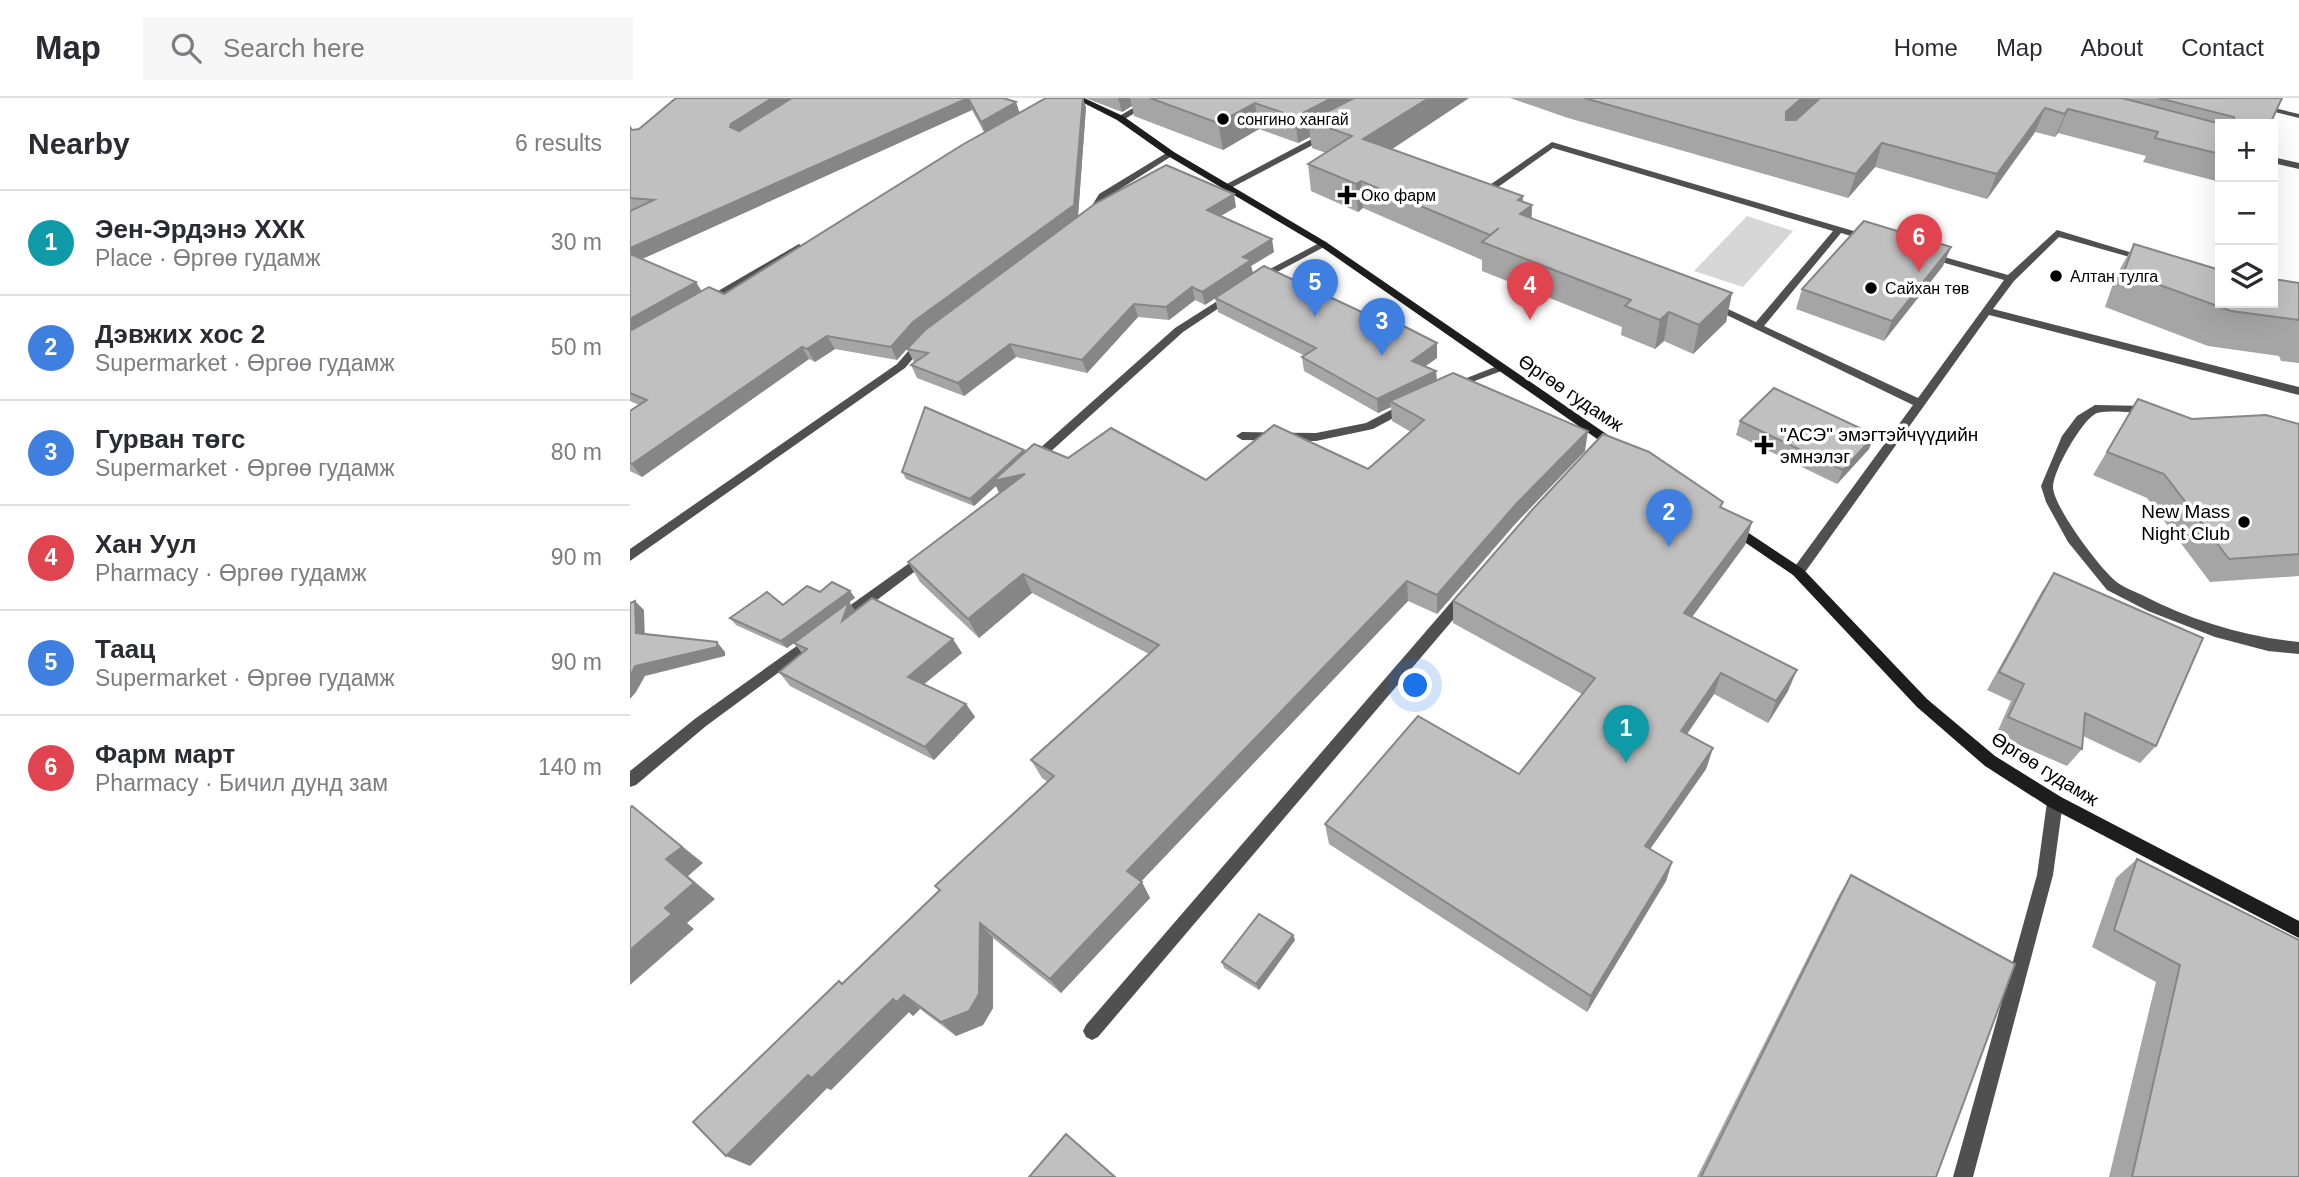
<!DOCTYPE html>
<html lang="en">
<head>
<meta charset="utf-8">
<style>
	body { margin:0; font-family:Arial,sans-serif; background:#f7f7f7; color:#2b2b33 }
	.controls { position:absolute; right:21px; top:21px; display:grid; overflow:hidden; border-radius:0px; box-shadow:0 7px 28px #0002 }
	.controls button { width:63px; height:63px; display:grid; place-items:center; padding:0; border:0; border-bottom:2px solid #e1e1e2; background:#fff; color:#2b2b33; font:35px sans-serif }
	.you { position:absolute; left:786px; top:588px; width:24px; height:24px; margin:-18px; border:5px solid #fff; border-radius:50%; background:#1a73e8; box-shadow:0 0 0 10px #1a73e833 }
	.badge { display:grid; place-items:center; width:46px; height:46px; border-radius:50%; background:#b45309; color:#fff; font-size:23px; font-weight:700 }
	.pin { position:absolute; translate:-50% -58px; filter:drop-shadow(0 2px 4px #0008) }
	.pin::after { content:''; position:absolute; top:37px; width:24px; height:21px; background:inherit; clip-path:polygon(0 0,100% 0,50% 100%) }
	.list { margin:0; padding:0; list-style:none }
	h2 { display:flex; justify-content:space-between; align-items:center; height:91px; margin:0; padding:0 28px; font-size:30px }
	h2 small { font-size:23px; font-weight:400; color:#7c7c81 }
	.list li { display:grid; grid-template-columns:46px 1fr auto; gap:21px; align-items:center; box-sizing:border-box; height:105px; padding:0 28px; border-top:2px solid #e1e1e2 }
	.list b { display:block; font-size:26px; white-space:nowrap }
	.list p { margin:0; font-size:23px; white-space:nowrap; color:#7c7c81 }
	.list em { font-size:23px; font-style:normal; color:#7c7c81 }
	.icon { flex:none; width:38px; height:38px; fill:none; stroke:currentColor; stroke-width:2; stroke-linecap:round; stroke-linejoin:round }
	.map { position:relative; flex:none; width:1669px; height:1079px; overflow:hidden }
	header { display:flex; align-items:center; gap:42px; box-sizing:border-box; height:98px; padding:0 35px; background:#fff; border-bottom:2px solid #e1e1e2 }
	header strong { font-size:33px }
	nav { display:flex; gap:38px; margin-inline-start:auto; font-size:24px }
	.search { width:490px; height:63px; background:#f7f7f7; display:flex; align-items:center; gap:18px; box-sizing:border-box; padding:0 24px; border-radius:0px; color:#7c7c81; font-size:26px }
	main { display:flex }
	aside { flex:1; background:#fff }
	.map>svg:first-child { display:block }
	.green { fill:#d7d7d7 }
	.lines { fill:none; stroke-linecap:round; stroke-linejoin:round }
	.lane { fill:#505050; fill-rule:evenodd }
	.street { fill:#505050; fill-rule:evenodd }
	.secondary { fill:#1d1d1d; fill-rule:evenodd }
	.wall { fill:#a5a5a5; fill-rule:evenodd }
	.shaded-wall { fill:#868686 }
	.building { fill:#c0c0c0; stroke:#868686; stroke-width:2 }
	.poi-dot { fill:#000; stroke:#fff; stroke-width:2.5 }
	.labels { text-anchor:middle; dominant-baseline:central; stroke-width:7; stroke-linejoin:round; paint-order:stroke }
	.far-poi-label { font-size:16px; fill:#000; stroke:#fff; text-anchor:start }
	.street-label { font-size:19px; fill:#000; stroke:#fff }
	.poi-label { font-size:19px; fill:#000; stroke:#fff; text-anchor:start }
</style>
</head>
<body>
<header>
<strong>Map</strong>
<div class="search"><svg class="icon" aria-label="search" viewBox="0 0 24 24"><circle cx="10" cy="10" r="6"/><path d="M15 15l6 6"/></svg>Search here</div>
<nav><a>Home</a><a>Map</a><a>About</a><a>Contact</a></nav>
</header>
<main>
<aside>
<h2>Nearby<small>6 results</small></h2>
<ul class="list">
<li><span class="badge" style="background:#0f9aa8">1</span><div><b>Эен-Эрдэнэ ХХК</b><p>Place · Өргөө гудамж</p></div><em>30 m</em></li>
<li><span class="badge" style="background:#3f7fe0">2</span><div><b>Дэвжих хос 2</b><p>Supermarket · Өргөө гудамж</p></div><em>50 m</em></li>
<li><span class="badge" style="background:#3f7fe0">3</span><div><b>Гурван төгс</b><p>Supermarket · Өргөө гудамж</p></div><em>80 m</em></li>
<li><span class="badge" style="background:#e0444e">4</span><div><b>Хан Уул</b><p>Pharmacy · Өргөө гудамж</p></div><em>90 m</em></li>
<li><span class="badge" style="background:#3f7fe0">5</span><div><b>Таац</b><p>Supermarket · Өргөө гудамж</p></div><em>90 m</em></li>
<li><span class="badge" style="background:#e0444e">6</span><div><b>Фарм март</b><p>Pharmacy · Бичил дунд зам</p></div><em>140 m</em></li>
</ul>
</aside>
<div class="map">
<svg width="1669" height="1079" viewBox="0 0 1669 1079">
	<rect width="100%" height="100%" fill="#fff"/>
	<path class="green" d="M 1117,118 L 1163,133 L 1113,189 L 1064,173 Z"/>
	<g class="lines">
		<g class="lane">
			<path d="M 697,33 L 701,36 L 700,38 L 599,91 L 591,89 Z"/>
			<path d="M 870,267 L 874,268 L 874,272 L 826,290 L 822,292 L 816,288 Z"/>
			<path d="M 778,303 L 782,304 L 782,310 L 743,331 L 686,343 L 612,342 L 606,338 L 612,334 L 686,335 L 736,325 Z"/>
			<path d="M 1465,307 L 1518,308 L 1524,312 L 1518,316 C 1506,315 1475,311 1465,316 C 1451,324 1423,373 1423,389 C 1423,408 1472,474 1488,485 C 1495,490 1504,493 1512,497 C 1561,522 1614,539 1669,544 L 1669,556 L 1638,553 L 1585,539 L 1518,513 L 1477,492 L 1438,444 L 1416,404 L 1411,388 L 1432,338 L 1447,318 Z"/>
		</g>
		<g class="street">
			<path d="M 520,0 L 530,0 L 493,22 L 486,20 Z"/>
			<path d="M 1588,0 L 1602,0 L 1669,16 L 1669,20 Z"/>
			<path d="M 922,44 L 1244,139 L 1244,143 L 1241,144 L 1211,135 L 1134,228 L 1288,300 L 1374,182 L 1294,159 L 1294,155 L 1300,155 L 1378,177 L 1427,132 L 1519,160 L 1514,163 L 1429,139 L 1384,183 L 1363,211 L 1669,289 L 1669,297 L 1359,217 L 1173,477 L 1163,477 L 1161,474 L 1163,471 L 1283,307 L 1076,207 L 1077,205 L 1085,205 L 1126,224 L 1203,133 L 923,50 L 854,99 L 848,99 L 848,95 Z"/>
			<path d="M 538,54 L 545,56 L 476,100 L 465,118 L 459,118 L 457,116 L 469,96 Z"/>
			<path d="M 1643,59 L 1669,65 L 1669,71 L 1643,65 Z"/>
			<path d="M 693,143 L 696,144 L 696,148 L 630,183 L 621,181 Z"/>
			<path d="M 169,146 L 174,149 L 172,151 L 78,206 L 74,207 L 69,204 Z"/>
			<path d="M 600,195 L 604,196 L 604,200 L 553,234 L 408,365 L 400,365 L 398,362 L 400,359 L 545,230 Z"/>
			<path d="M 292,241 L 297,244 L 275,270 L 0,463 L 0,451 L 267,266 L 288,242 Z"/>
			<path d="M 295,454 L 302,459 L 300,462 L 215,526 L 205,526 L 203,522 L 205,518 Z"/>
			<path d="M 834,494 L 841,499 L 839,503 L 468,939 L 462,942 L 456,939 L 453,933 L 456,927 L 829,495 Z"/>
			<path d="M 185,535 L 190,536 L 192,540 L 190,544 L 76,628 L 6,687 L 0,689 L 0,673 L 66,620 Z"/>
			<path d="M 1425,697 L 1431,699 L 1433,704 L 1423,777 L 1343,1079 L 1323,1079 L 1407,777 L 1417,704 L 1419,699 Z"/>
		</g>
		<g class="secondary">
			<path d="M 444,0 L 454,0 L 493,18 L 544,54 L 696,144 L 991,346 L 991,352 L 983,352 L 690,148 L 538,58 L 487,22 Z"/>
			<path d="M 1102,424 L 1173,471 L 1297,601 L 1365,658 L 1431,699 L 1669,823 L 1669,840 L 1419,709 L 1355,668 L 1287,609 L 1163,477 L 1097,432 L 1096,429 L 1097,426 Z"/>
		</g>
	</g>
	<g class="wall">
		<path d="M 373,0 L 389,14 L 456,9 L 448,118 L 606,109 L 591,118 L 644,154 L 621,168 L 623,175 L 738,217 L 807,245 L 807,260 L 795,268 L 806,273 L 807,283 L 955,353 L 886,425 L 807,516 L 778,503 L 511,783 L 520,800 L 431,895 L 363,840 L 363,910 L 353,927 L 326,938 L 290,911 L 283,918 L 279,914 L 201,992 L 197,990 L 120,1068 L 213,886 L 310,793 L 305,788 L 418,684 L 412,680 L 401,662 L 519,556 L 402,495 L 349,540 L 290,484 L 278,464 L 369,395 L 366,388 L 344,408 L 276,381 L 272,374 L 394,352 L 395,354 L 576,382 L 738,371 L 781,334 L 762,323 L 761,309 L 748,315 L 674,273 L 672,259 L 675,258 L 588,214 L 585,200 L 575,207 L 565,202 L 539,222 L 508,219 L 457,275 L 386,259 L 334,298 L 287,280 L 281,267 L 284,264 L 277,251 L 289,237 L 267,262 L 205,251 L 185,264 L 179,261 L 12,379 L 0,373 L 0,313 L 9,307 L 0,303 L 0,113 L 2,112 L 0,112 L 0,29 L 2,32 ZM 342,12 L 354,34 L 94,196 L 72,193 L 12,161 Z"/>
		<path d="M 455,0 L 839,0 L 762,51 L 902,107 L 901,120 L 1102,195 L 1096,224 L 1063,256 L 1034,243 L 1025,251 L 991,237 L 992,229 L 852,173 L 852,162 L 733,110 L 728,114 L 681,93 L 678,66 L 696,55 L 682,50 L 680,39 L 668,45 L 629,31 L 593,52 L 504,18 L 502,8 L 492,14 Z"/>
		<path d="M 880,0 L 1652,0 L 1640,26 L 1590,26 L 1590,84 L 1513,64 L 1516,58 L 1428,35 L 1425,39 L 1405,34 L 1357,101 L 1245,69 L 1218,100 L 938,20 Z"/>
		<path d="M 1504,146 L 1590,205 L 1669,185 L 1669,265 L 1651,263 L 1649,258 L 1578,248 L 1475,209 L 1485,180 Z"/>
		<path d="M 1313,168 L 1254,243 L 1166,211 L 1172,191 Z"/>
		<path d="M 1508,301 L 1562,321 L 1669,326 L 1669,478 L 1580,484 L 1517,400 L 1463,377 Z"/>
		<path d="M 1110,323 L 1239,351 L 1207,386 L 1106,337 Z"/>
		<path d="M 1092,410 L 1122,424 L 1115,447 L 1062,519 L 1158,593 L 1138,625 L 1084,596 L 1057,636 L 1083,650 L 1076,671 L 1020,751 L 1042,764 L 1036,783 L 957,914 L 699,746 L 695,726 L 889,676 L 952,596 L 823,525 L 823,503 Z"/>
		<path d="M 1424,475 L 1526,648 L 1510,665 L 1453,638 L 1452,651 L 1437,668 L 1366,637 L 1381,603 L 1357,592 L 1412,493 Z"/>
		<path d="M 220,493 L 225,500 L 219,504 L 225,513 L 332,555 L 294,586 L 336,606 L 345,619 L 304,662 L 160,588 L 149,574 L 172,555 L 164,545 L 157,550 L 106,527 L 100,520 L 153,507 L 190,494 Z"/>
		<path d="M 1507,761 L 1669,1079 L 1479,1079 L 1526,884 L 1462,849 L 1486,780 Z"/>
		<path d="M 1221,777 L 1306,1079 L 1067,1079 L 1209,797 Z"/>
		<path d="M 663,837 L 665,842 L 629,892 L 594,870 L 592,864 Z"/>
	</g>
	<g class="shaded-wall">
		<path d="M 142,0 L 166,0 L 108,38 L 100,29 L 101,26 Z"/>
		<path d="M 338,0 L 342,12 L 1,166 L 0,164 L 0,150 Z"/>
		<path d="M 453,0 L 456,9 L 448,119 L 289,237 L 267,262 L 261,249 Z"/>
		<path d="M 488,0 L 500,0 L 502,8 L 492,14 Z"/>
		<path d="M 702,0 L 754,0 L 679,23 L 680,39 L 668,45 L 665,19 Z"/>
		<path d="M 799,0 L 839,0 L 735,69 L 733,41 Z"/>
		<path d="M 1172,0 L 1193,0 L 1150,38 L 1156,14 Z"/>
		<path d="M 386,4 L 390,16 L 355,36 L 351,24 Z"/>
		<path d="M 625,5 L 629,31 L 593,52 L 588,25 Z"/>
		<path d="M 1415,10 L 1405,34 L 1357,101 L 1367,76 Z"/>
		<path d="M 1438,11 L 1428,35 L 1425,39 L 1435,16 Z"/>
		<path d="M 1252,45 L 1245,69 L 1218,100 L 1226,76 Z"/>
		<path d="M 731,83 L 733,110 L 728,114 L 726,86 Z"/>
		<path d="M 604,96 L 606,109 L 580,124 L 577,112 Z"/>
		<path d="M 893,98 L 892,114 L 902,107 L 901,135 L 889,128 L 888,102 Z"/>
		<path d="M 642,141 L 644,154 L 621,168 L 623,175 L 575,207 L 572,194 L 613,159 Z"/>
		<path d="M 1321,149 L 1313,168 L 1254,243 L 1262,223 Z"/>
		<path d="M 66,184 L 74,197 L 0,239 L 0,221 Z"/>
		<path d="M 562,189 L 565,202 L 539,222 L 536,209 Z"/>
		<path d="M 1102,195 L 1096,224 L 1063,256 L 1069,227 Z"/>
		<path d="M 504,206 L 508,219 L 457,275 L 452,262 Z"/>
		<path d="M 1039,214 L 1034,243 L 1025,251 L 1030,222 Z"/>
		<path d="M 197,238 L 205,251 L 185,264 L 177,251 Z"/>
		<path d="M 807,245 L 807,260 L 783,277 L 782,263 Z"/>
		<path d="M 380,246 L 386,259 L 334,298 L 328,285 Z"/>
		<path d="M 172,249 L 179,261 L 12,379 L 2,366 Z"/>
		<path d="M 806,273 L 807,287 L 760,303 L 761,309 L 748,315 L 747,301 Z"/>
		<path d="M 958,333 L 955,353 L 886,425 L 807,516 L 807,497 L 887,405 Z"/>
		<path d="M 1245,337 L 1239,351 L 1207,386 L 1213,372 Z"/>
		<path d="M 394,352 L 397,359 L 395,376 L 373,403 L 366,388 L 344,408 L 340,401 Z"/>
		<path d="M 1122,424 L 1115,447 L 1048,538 L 1054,515 Z"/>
		<path d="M 393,476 L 402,495 L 349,540 L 338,521 Z"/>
		<path d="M 777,483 L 778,503 L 506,789 L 497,773 Z"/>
		<path d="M 220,493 L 225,500 L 219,504 L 229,518 L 212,523 L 219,505 L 157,550 L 151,543 Z"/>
		<path d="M 5,503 L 14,512 L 15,545 L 6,535 Z"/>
		<path d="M 323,541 L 332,555 L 287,592 L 278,579 Z"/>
		<path d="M 87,544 L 95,554 L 95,558 L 15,578 L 6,594 L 0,601 L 0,579 L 5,568 Z"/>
		<path d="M 1167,572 L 1158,593 L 1138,625 L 1146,603 Z"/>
		<path d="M 1091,575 L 1084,596 L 1045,654 L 1051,633 Z"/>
		<path d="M 336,606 L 345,619 L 304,662 L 295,649 Z"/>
		<path d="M 1083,650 L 1076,671 L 1009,767 L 1015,748 Z"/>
		<path d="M 2,708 L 73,765 L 58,778 L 85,801 L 57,825 L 64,831 L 0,887 L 0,852 L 35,810 L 36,761 Z"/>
		<path d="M 1042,764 L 1036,783 L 957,914 L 961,898 Z"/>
		<path d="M 512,784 L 520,800 L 431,895 L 420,881 Z"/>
		<path d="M 350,825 L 363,840 L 363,910 L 353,927 L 326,938 L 311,924 Z"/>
		<path d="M 663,837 L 665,842 L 629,892 L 626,886 Z"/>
		<path d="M 274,897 L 290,911 L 283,918 L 279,914 L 201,992 L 197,990 L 120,1068 L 96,1058 L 178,977 L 263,901 Z"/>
	</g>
	<g class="building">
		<path d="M 46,0 L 142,0 L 101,26 L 100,29 L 109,33 L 162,0 L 373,0 L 386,4 L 351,24 L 338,0 L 0,150 L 0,113 L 24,102 L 0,100 L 0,29 L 2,32 L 9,31 Z"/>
		<path d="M 416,0 L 453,0 L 444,107 L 283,224 L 261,249 L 197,238 L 177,251 L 172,249 L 2,366 L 0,365 L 0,313 L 17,302 L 0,295 L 0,233 L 79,189 L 94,196 L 332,47 Z"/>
		<path d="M 520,0 L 702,0 L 665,19 L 625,5 L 588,25 Z"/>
		<path d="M 724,0 L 799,0 L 733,41 L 893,98 L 888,102 L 902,107 L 890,116 L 1102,195 L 1069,227 L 1039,214 L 1030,222 L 995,208 L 1001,202 L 852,144 L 869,130 L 860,137 L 731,83 L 726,86 L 678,66 L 722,38 L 679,23 Z"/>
		<path d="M 954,0 L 1172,0 L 1156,14 L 1156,22 L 1166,22 L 1190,0 L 1492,0 L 1591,26 L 1590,56 L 1525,40 L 1528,34 L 1438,11 L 1435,16 L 1415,10 L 1367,76 L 1252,45 L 1226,76 Z"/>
		<path d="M 1528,0 L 1652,0 L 1640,26 L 1606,26 L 1604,19 Z"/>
		<path d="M 536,67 L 604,96 L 577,112 L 642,141 L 613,159 L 621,162 L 572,194 L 562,189 L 536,209 L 504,206 L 452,262 L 380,246 L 328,285 L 281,267 L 298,255 L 277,251 L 295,232 L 466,105 Z"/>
		<path d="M 1234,123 L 1321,149 L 1262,223 L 1172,191 Z"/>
		<path d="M 1504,146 L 1590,172 L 1590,205 L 1643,205 L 1643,181 L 1669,185 L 1669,222 L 1601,213 L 1494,174 Z"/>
		<path d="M 0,156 L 66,184 L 0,221 Z"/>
		<path d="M 634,168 L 738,217 L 744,213 L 807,245 L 782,263 L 806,273 L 747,301 L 672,259 L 686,250 L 585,200 Z"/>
		<path d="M 823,275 L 958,333 L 887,405 L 807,497 L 777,483 L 497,773 L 512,784 L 420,881 L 350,825 L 349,896 L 339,913 L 311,924 L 274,897 L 267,904 L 263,901 L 182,980 L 178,977 L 96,1058 L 63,1024 L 209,883 L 212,886 L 310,792 L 305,788 L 424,678 L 401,662 L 529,547 L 393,476 L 338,521 L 278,464 L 395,376 L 363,383 L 404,346 L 438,360 L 481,330 L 576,382 L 644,327 L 738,371 L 794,322 L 760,303 Z"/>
		<path d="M 1144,290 L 1245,337 L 1213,372 L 1110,323 Z"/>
		<path d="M 1508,301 L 1562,321 L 1636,317 L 1669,326 L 1669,456 L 1599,461 L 1534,376 L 1477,354 Z"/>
		<path d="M 295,309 L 394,352 L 340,401 L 272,374 Z"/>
		<path d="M 973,336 L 1019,354 L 1093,404 L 1090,409 L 1122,424 L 1054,515 L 1167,572 L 1146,603 L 1091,575 L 1051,633 L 1083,650 L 1015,748 L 1042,764 L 961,898 L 695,726 L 788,618 L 889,676 L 965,580 L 823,503 L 902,412 Z"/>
		<path d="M 1424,475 L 1573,540 L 1526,648 L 1455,615 L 1452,651 L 1378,619 L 1394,586 L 1369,574 Z"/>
		<path d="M 202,484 L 220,493 L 151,543 L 100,520 L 137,494 L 153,507 L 177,488 L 190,494 Z"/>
		<path d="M 242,500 L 323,541 L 278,579 L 336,606 L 295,649 L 149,574 L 177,551 L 164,545 L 219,504 L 212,523 Z"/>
		<path d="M 5,503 L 6,535 L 87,544 L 87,549 L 5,568 L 0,579 L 0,505 Z"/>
		<path d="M 2,708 L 52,749 L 36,761 L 64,785 L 35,810 L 42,816 L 0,852 L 0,710 Z"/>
		<path d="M 1507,761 L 1669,842 L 1669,1079 L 1502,1079 L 1550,867 L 1484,832 Z"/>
		<path d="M 1221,777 L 1385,866 L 1306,1079 L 1071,1079 Z"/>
		<path d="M 629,816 L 663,837 L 626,886 L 592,864 Z"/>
		<path d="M 436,1036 L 485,1079 L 399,1079 Z"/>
	</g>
	<g class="poi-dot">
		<circle cx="593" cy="21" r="7"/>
		<path d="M713.5 86.5h7v7h7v7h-7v7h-7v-7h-7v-7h7z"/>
		<circle cx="1426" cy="178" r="7"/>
		<circle cx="1241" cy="190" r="7"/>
		<path d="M1130.5 336.5h7v7h7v7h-7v7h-7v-7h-7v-7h7z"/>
		<circle cx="1614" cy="424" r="7"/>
	</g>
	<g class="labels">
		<g class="far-poi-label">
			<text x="607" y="21">сонгино хангай</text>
			<text x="731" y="97">Око фарм</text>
			<text x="1440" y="178">Алтан тулга</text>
			<text x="1255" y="190">Сайхан төв</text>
		</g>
		<g class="street-label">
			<text transform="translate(941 295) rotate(34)">Өргөө гудамж</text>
			<text transform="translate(1415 671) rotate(32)">Өргөө гудамж</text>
		</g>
		<g class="poi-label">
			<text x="1150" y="336">"АСЭ" эмэгтэйчүүдийн<tspan x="1150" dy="22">эмнэлэг</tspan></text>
			<text x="1600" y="413" text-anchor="end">New Mass<tspan x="1600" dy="22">Night Club</tspan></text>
		</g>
	</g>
</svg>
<div class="controls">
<button>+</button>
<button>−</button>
<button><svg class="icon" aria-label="layers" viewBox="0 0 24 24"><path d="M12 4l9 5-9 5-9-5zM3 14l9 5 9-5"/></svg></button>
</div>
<div class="you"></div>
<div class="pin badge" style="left:996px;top:665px;background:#0f9aa8">1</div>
<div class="pin badge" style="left:1039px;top:449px;background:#3f7fe0">2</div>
<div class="pin badge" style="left:752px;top:258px;background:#3f7fe0">3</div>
<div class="pin badge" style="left:900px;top:222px;background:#e0444e">4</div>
<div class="pin badge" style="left:685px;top:219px;background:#3f7fe0">5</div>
<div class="pin badge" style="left:1289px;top:174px;background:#e0444e">6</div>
</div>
</main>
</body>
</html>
